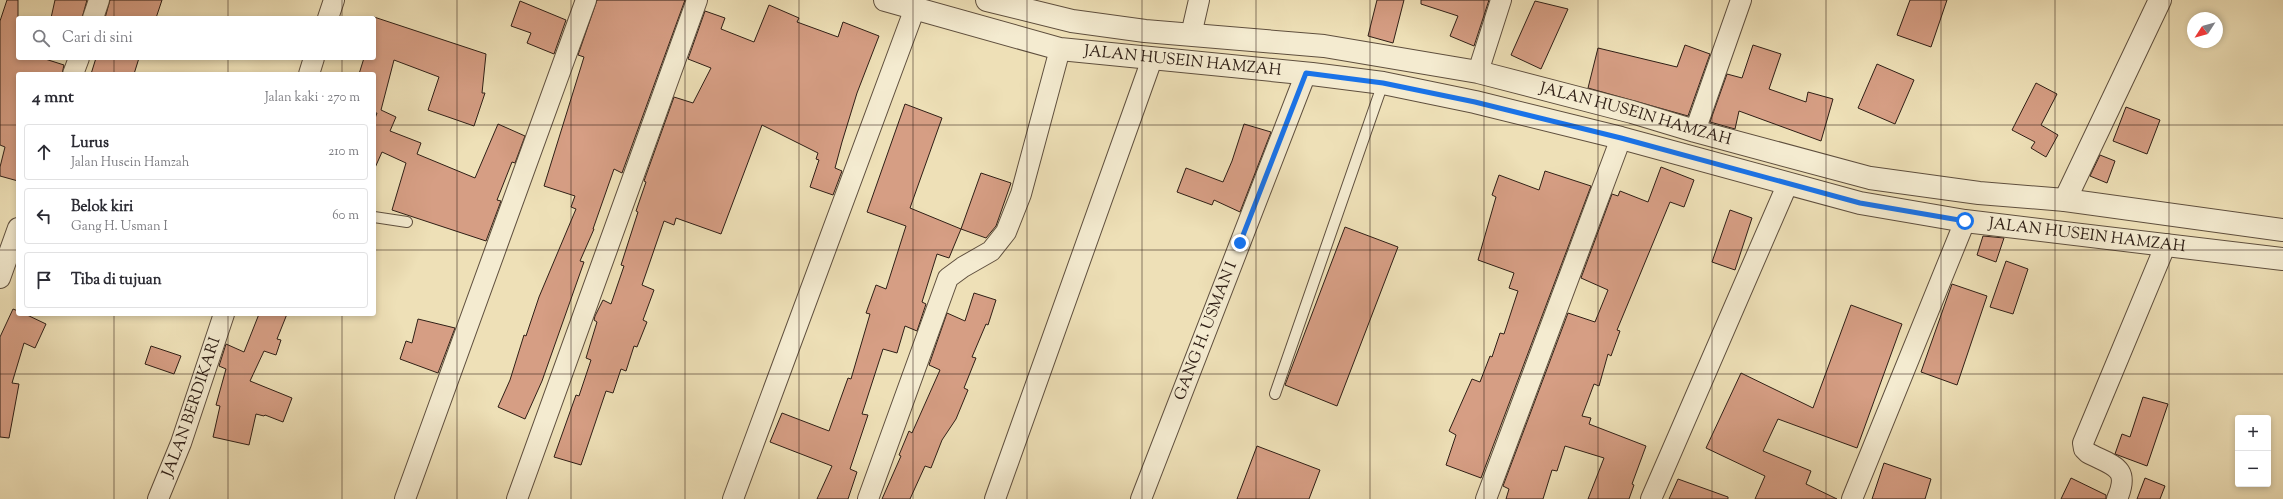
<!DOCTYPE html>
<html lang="id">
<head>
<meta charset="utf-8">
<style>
	body { margin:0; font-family:"Sorts Mill Goudy",serif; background:#f2f2f3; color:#2b2b33 }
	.controls { position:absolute; right:12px; bottom:12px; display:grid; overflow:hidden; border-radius:4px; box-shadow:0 2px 6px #0003 }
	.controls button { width:36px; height:36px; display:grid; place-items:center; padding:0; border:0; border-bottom:1px solid #e1e1e2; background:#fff; color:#2b2b33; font:20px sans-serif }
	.compass { position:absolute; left:2187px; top:12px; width:36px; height:36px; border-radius:50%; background:#fff; box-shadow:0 2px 6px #0003; rotate:234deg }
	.stop { position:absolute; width:12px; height:12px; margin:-9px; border:3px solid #1a73e8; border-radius:50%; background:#fff }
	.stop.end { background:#1a73e8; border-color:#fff; box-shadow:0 1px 4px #0008 }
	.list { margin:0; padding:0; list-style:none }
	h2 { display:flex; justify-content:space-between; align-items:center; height:52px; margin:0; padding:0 16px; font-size:17px }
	h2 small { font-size:13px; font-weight:400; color:#7c7c81 }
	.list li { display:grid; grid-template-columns:26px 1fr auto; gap:12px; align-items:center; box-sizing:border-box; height:56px; margin:0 8px 8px; padding:0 8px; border:1px solid #e1e1e2; border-radius:4px }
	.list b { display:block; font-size:15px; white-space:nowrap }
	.list p { margin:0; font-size:13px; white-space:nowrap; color:#7c7c81 }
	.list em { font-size:13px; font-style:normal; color:#7c7c81 }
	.icon { flex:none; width:22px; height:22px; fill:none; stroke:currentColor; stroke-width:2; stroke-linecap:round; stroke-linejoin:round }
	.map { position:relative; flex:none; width:2283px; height:499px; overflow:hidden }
	.search { position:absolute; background:#fff; box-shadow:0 2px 6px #0003; left:16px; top:16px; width:360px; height:44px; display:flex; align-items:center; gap:10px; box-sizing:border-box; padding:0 14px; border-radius:4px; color:#7c7c81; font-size:15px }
	.panel { position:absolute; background:#fff; box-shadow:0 2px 6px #0003; left:16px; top:72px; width:360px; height:244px; border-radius:4px }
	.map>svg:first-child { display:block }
	.building { fill:#d69e84; stroke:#2f1f16 }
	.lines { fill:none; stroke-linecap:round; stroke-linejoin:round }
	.service-casing { stroke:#5f4f3e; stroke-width:12 }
	.minor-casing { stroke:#5f4f3e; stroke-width:22 }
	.tertiary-casing { stroke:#5f4f3e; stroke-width:24 }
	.service { stroke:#f4ebd0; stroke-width:10 }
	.minor { stroke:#f4ebd0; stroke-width:20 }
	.tertiary { stroke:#f4ebd0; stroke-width:22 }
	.route { stroke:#1a73e8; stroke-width:5 }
	.grid { fill:none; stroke:#2f1f16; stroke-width:1; stroke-opacity:0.55 }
	.labels { text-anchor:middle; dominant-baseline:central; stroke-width:4; stroke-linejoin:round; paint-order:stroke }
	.street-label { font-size:16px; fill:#2f1f16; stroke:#f4ebd0 }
</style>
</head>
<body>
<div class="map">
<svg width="2283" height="499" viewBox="0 0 2283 499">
	<rect width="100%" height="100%" fill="#eee0b7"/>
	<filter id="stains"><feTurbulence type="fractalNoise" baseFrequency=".005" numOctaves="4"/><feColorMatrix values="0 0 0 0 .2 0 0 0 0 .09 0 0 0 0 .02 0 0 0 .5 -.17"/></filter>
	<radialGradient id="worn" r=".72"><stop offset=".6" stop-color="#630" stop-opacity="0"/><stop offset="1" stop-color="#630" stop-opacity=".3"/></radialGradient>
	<g class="building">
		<path d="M 7,0 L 18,0 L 18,58 L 42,58 L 64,65 L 62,74 L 18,74 L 18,181 L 0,176 L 0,167 L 5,147 L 0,145 L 0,21 Z"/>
		<path d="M 55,0 L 87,0 L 82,18 L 51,18 Z"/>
		<path d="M 110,0 L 162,0 L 156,18 L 105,18 Z"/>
		<path d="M 597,0 L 685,0 L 622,173 L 614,169 L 593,229 L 594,229 L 580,261 L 584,262 L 542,381 L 525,419 L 498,407 L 510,380 L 524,335 L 526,336 L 539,297 L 576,209 L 571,207 L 575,196 L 544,186 L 584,57 L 578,55 Z"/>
		<path d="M 1377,0 L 1404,0 L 1393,43 L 1368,36 Z"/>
		<path d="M 1421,0 L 1489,0 L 1474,46 L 1450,36 L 1458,16 L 1421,4 Z"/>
		<path d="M 1910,0 L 1947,0 L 1931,47 L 1897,35 Z"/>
		<path d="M 520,1 L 566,20 L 554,54 L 527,43 L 531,33 L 511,26 Z"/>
		<path d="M 1535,1 L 1568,9 L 1541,69 L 1511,55 Z"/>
		<path d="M 769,5 L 799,18 L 797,22 L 838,37 L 843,22 L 879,36 L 857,93 L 842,142 L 835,168 L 842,171 L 833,195 L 810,187 L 819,160 L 816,159 L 818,153 L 762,125 L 721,234 L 676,218 L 674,225 L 664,221 L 642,285 L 654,290 L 643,320 L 647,322 L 637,347 L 634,346 L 626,371 L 621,369 L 613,393 L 606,391 L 581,465 L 554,457 L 576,395 L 579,396 L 591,360 L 586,358 L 597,322 L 594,320 L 595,316 L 603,300 L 611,304 L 624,266 L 621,265 L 638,212 L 636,211 L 646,182 L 644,181 L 674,97 L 693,103 L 711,68 L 688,59 L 705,11 L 725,18 L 721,29 L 754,42 Z"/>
		<path d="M 374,17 L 486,54 L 482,93 L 485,93 L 474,126 L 428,110 L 439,77 L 394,60 L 381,110 L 396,117 L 390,131 L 421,143 L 417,154 L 475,178 L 498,124 L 525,136 L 515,163 L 512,162 L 497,200 L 501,201 L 486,241 L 392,210 L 406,163 L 382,152 L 374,170 L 374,121 L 377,113 L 374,113 L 374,74 L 359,74 L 364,58 L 374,58 Z"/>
		<path d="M 1685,45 L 1710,54 L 1688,116 L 1588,88 L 1598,48 L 1677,67 Z"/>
		<path d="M 1753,45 L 1781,54 L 1769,89 L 1806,102 L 1808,92 L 1833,99 L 1821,141 L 1739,111 L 1735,129 L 1710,122 L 1727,74 L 1742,78 Z"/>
		<path d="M 96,58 L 139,58 L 134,74 L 91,74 Z"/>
		<path d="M 1877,64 L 1914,80 L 1895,124 L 1858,108 Z"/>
		<path d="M 2036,83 L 2057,94 L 2041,125 L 2058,135 L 2046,157 L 2031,148 L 2035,142 L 2012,130 Z"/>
		<path d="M 905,104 L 942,118 L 910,208 L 961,229 L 949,258 L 937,254 L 922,302 L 926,304 L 917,331 L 905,326 L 897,353 L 883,349 L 862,414 L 868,415 L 850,469 L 857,472 L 848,499 L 817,499 L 832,466 L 770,442 L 782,413 L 829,431 L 848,378 L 851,379 L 870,314 L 866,313 L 876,285 L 886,289 L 906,226 L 867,212 Z"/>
		<path d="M 2126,107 L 2160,120 L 2147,154 L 2113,141 Z"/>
		<path d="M 1244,124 L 1271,132 L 1240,212 L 1214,200 L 1212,205 L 1177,192 L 1186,168 L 1223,182 L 1232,161 Z"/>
		<path d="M 2100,155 L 2115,161 L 2107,183 L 2090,176 Z"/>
		<path d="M 1661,167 L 1694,180 L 1684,207 L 1670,202 L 1617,330 L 1620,331 L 1611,356 L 1608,354 L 1599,386 L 1594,384 L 1582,416 L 1591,418 L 1589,424 L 1646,446 L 1632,484 L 1634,485 L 1629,499 L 1588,499 L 1604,458 L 1565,446 L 1557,471 L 1552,470 L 1543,499 L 1506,499 L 1509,489 L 1503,486 L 1568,313 L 1595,322 L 1608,290 L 1581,278 L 1612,194 L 1618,196 L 1620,191 L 1648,202 Z"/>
		<path d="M 1545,171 L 1591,186 L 1481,478 L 1446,465 L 1456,435 L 1449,431 L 1472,379 L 1480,382 L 1490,356 L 1492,357 L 1500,333 L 1504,334 L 1518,291 L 1509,288 L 1514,273 L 1478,260 L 1496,197 L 1492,195 L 1499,175 L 1539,190 Z"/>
		<path d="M 981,173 L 1011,183 L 996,226 L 986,238 L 961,229 Z"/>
		<path d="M 1730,210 L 1752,218 L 1735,270 L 1712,262 Z"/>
		<path d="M 1345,227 L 1398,247 L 1337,406 L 1285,385 Z"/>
		<path d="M 1983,236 L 2004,238 L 1996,262 L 1977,255 Z"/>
		<path d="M 2006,261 L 2028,269 L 2013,314 L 1990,307 Z"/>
		<path d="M 1952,284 L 1987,296 L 1957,385 L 1921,372 Z"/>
		<path d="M 974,293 L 996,300 L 988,325 L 986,324 L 972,357 L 976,358 L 964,388 L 968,390 L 956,419 L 942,440 L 931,468 L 925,466 L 910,499 L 882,499 L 901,456 L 899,455 L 909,431 L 912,433 L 940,370 L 929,365 L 947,313 L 965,321 Z"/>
		<path d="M 1851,305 L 1902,324 L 1857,448 L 1778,419 L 1763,451 L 1811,471 L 1806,484 L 1837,499 L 1755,499 L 1765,476 L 1706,448 L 1741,373 L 1813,408 Z"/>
		<path d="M 13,309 L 18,311 L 18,314 L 25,314 L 46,324 L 35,348 L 24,343 L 12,383 L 19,384 L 9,438 L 0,437 L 0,337 Z"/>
		<path d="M 259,314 L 287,314 L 277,339 L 281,340 L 276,355 L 264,351 L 250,381 L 292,398 L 283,422 L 265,415 L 264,416 L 256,414 L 249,445 L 213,437 L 220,406 L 216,405 L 226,369 L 219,366 L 226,344 L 244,352 Z"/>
		<path d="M 418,319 L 455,328 L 438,373 L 400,359 L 406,341 L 412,343 Z"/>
		<path d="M 151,346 L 181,356 L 174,374 L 145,364 Z"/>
		<path d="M 2143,397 L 2168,404 L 2147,466 L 2115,454 L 2122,434 L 2130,437 Z"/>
		<path d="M 1257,446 L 1320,470 L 1309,499 L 1237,499 Z"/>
		<path d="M 1884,463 L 1931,479 L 1925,499 L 1872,499 Z"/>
		<path d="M 2071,478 L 2106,495 L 2106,499 L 2061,499 Z"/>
		<path d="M 2145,478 L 2165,486 L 2160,499 L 2137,499 Z"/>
		<path d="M 1678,479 L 1728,497 L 1728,499 L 1669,499 Z"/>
	</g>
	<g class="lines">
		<g class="service-casing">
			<g id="service">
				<path d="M 374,217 L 407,222"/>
				<path d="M 1275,394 L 1383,83"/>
			</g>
		</g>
		<g class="minor-casing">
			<g id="minor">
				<path d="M 93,18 L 99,0"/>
				<path d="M 328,18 L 334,0"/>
				<path d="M 1191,35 L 1199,0"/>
				<path d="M 1478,72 L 1501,0"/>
				<path d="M 73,74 L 79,58"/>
				<path d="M 309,74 L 314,58"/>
				<path d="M 1695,131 L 1741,0"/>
				<path d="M 0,278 L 18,228"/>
				<path id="s1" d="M 158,499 L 181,443 L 224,314"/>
				<path d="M 405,499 L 586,0"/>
				<path d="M 517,499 L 697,0"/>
				<path d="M 733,499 L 915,8"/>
				<path d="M 868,499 L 948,278 L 963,267 L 991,251 L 1006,232 L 1021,194 L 1060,49"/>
				<path d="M 995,499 L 1152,59"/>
				<path id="s2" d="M 1141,499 L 1306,73"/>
				<path d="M 1486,499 L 1621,138"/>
				<path d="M 1651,499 L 1788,183"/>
				<path d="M 1852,499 L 1965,221"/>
				<path d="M 2117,499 C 2131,467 2113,466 2088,453 L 2084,449 L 2083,443 L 2166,244"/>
			</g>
		</g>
		<g class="tertiary-casing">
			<g id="tertiary">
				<path id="s3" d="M 885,0 L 1060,49 L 1312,74 L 1383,83 L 1475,102 L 1621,138 L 1860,203 L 1965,221 L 2283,259"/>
				<path id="s4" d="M 987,0 L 1072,21 L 1145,31 L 1324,46 L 1478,72 L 1632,112 L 1695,131 L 1870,178 L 1979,193 L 2065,200 L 2283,230"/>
				<path d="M 2065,200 L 2160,0"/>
			</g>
		</g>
		<use href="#service" class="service"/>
		<use href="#minor" class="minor"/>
		<use href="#tertiary" class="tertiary"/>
	</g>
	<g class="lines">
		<path class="route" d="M 1240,243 L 1306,73 L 1383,83 L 1475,102 L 1621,138 L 1860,203 L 1965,221"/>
	</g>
	<path class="grid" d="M 114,0 L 114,18M 228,0 L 228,18M 342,0 L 342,18M 457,0 L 457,499M 571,0 L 571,499M 685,0 L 685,499M 799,0 L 799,499M 913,0 L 913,499M 1027,0 L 1027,499M 1142,0 L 1142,499M 1256,0 L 1256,499M 1370,0 L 1370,499M 1484,0 L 1484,499M 1598,0 L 1598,499M 1712,0 L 1712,499M 1826,0 L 1826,499M 1941,0 L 1941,499M 2055,0 L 2055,499M 2169,0 L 2169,499M 114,58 L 114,74M 228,58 L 228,74M 342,58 L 342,74M 0,125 L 18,125M 374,125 L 2283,125M 0,250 L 18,250M 374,250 L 2283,250M 114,314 L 114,499M 228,314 L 228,499M 342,314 L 342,499M 0,374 L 2283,374"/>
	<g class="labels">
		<g class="street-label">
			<text stroke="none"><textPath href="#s3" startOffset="305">JALAN HUSEIN HAMZAH</textPath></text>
			<text stroke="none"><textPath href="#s4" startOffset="660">JALAN HUSEIN HAMZAH</textPath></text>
			<text stroke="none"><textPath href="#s3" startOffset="1228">JALAN HUSEIN HAMZAH</textPath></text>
			<text stroke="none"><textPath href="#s2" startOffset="180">GANG H. USMAN I</textPath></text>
			<text stroke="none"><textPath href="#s1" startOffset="98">JALAN BERDIKARI</textPath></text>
		</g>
	</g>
	<rect width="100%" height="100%" filter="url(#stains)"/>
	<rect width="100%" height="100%" fill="url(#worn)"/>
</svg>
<div class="controls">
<button>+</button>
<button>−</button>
</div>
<svg class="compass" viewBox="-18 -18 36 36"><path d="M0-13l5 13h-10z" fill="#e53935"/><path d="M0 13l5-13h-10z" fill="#7c7c81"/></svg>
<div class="stop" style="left:1965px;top:221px"></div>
<div class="stop end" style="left:1240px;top:243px"></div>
<div class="search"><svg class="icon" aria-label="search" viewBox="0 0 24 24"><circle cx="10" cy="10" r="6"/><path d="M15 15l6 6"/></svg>Cari di sini</div>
<section class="panel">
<h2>4 mnt<small>Jalan kaki · 270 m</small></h2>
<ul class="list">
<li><svg class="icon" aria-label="ahead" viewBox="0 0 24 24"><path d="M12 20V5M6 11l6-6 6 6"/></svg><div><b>Lurus</b><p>Jalan Husein Hamzah</p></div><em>210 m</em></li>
<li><svg class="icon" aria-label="left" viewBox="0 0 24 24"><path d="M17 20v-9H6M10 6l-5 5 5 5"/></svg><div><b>Belok kiri</b><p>Gang H. Usman I</p></div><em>60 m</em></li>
<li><svg class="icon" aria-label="arrive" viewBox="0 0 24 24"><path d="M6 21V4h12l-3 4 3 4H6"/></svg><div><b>Tiba di tujuan</b></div></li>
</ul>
</section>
</div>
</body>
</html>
